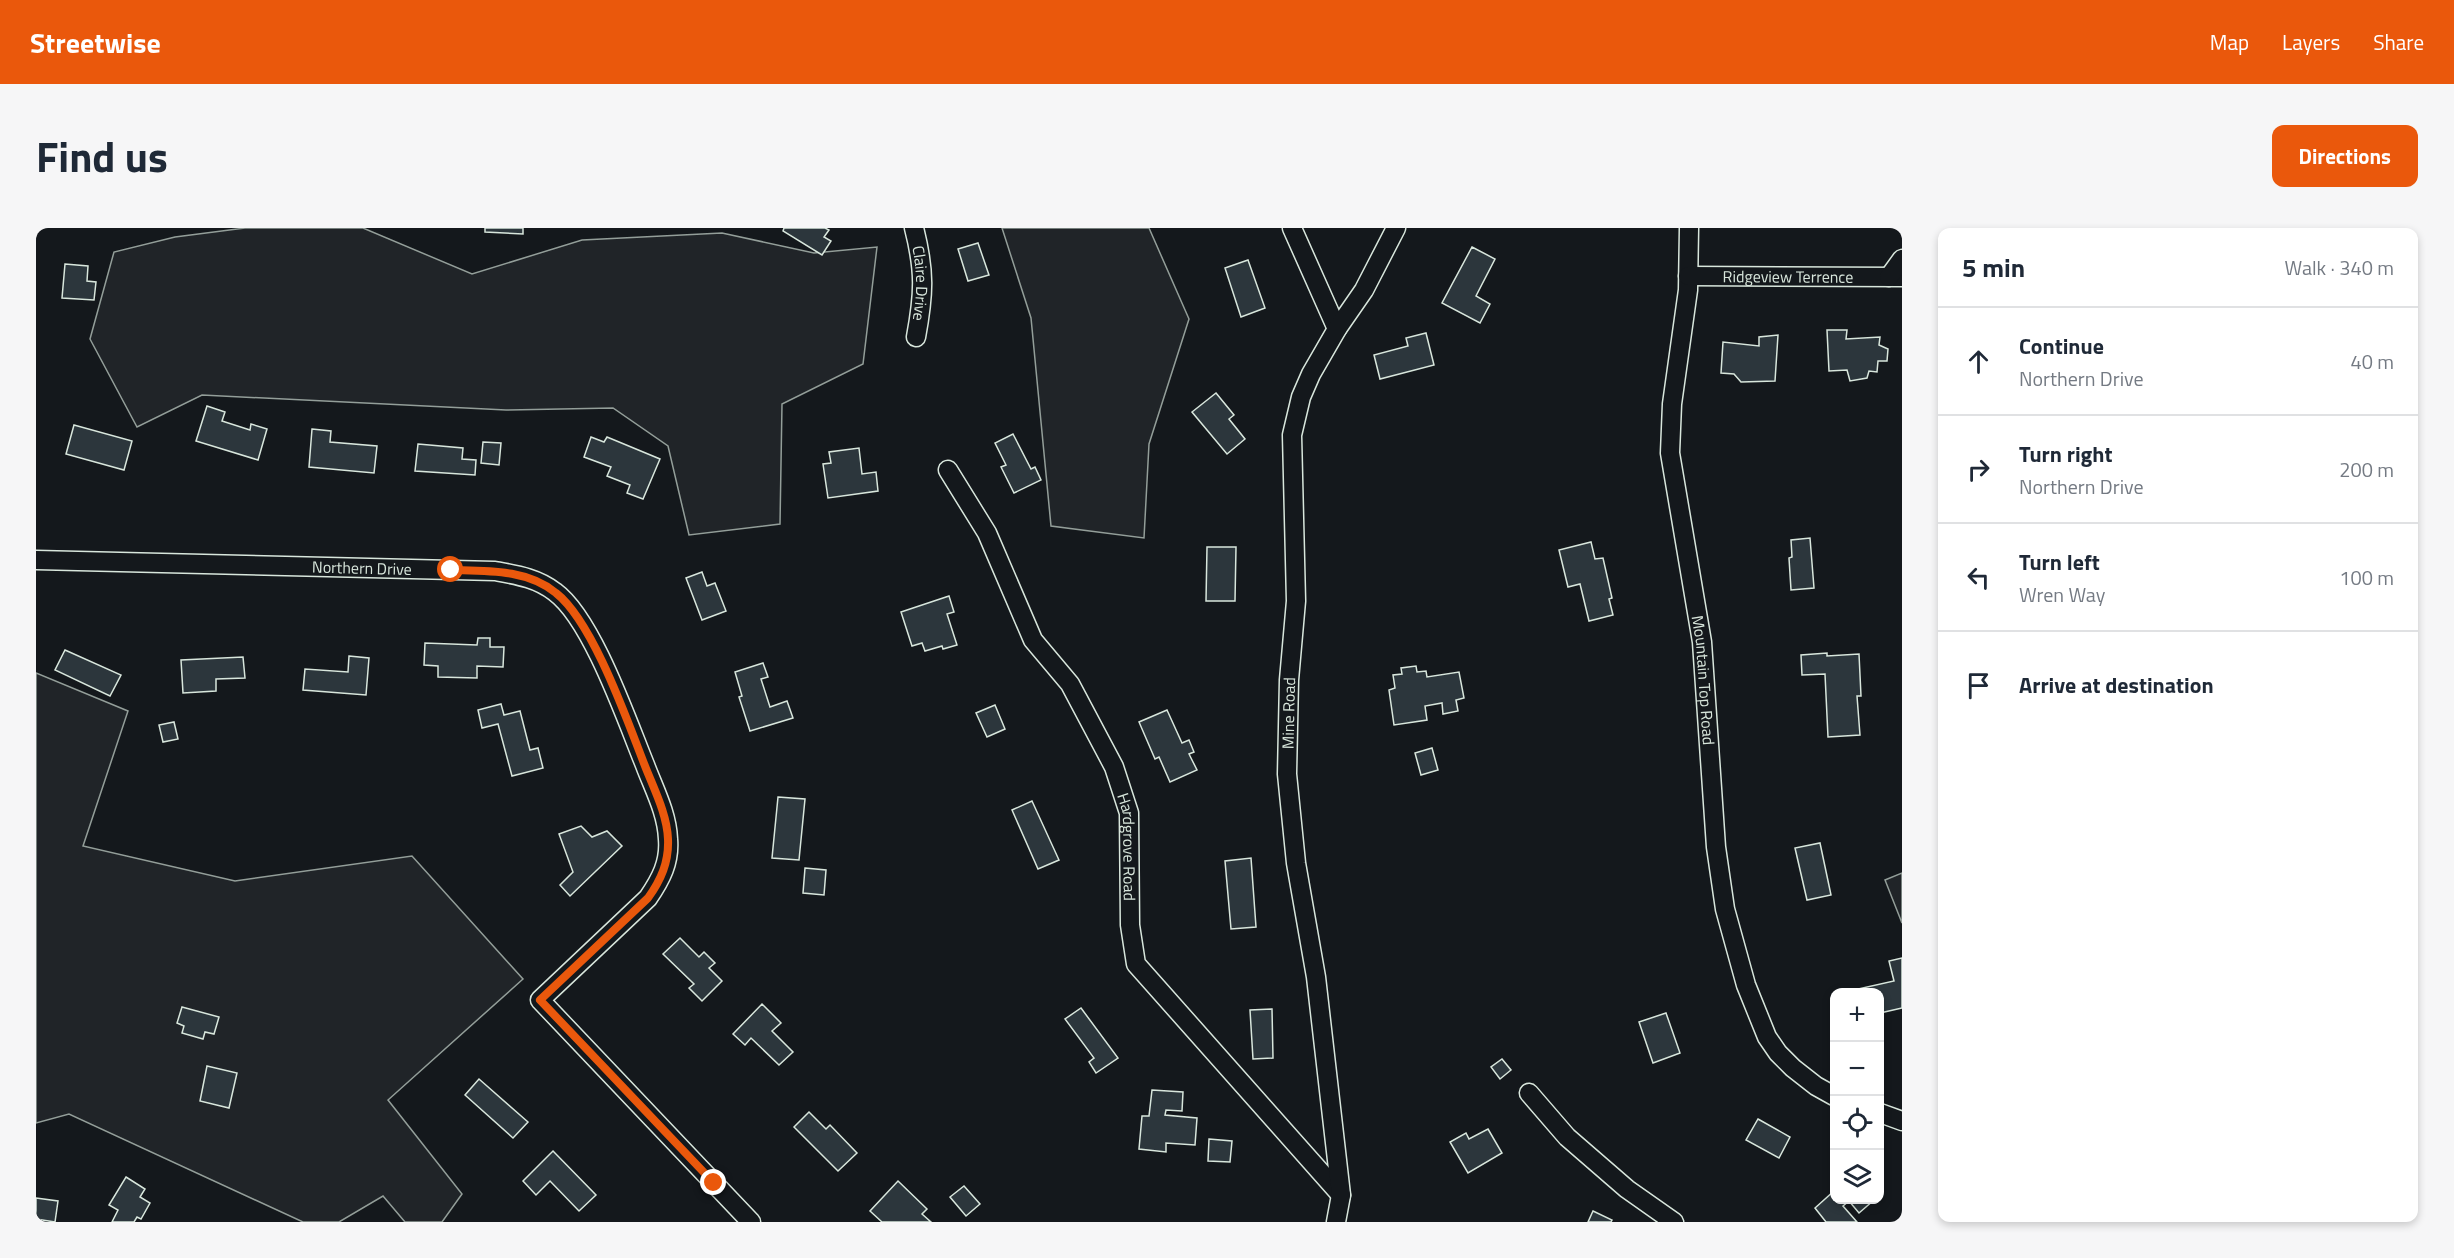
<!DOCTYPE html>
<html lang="en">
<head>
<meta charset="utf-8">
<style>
	body { margin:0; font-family:"Titillium Web",sans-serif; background:#f6f6f7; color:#1f2937 }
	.controls { position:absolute; right:18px; bottom:18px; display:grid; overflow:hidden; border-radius:12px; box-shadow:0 3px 9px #0003 }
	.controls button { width:54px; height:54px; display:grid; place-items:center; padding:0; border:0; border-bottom:2px solid #e0e1e3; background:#fff; color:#1f2937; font:30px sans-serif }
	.stop { position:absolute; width:18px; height:18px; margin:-14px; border:4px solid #ea580c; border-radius:50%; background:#fff }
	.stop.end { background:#ea580c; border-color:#fff; box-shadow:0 2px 6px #0008 }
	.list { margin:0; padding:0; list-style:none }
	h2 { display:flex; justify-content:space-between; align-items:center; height:78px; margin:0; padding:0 24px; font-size:26px }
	h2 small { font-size:20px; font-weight:400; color:#747a83 }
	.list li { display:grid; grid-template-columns:39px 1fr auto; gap:18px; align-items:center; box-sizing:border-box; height:108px; padding:0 24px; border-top:2px solid #e0e1e3 }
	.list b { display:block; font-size:22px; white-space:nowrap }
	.list p { margin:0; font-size:20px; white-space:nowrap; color:#747a83 }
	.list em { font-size:20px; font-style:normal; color:#747a83 }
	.icon { flex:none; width:33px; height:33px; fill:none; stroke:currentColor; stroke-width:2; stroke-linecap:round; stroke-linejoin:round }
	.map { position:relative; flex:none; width:1866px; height:994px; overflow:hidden; border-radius:12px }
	header { display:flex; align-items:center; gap:36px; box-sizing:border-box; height:84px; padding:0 30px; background:#ea580c; color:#fff }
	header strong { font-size:28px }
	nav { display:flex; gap:33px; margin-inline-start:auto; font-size:21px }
	.intro { display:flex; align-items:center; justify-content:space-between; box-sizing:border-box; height:144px; padding:0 36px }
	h1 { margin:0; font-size:42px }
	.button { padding:15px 27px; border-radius:12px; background:#ea580c; color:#fff; font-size:21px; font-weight:700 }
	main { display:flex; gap:36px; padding:0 36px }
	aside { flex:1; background:#fff; border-radius:12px; box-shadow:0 3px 9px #0003 }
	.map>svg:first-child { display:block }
	.green { fill:#202428; stroke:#939e99; stroke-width:1.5 }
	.building { fill:#2c363c; stroke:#d8e6dc; stroke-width:1.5 }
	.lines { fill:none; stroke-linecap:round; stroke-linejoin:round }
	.minor-casing { stroke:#d8e6dc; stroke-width:21 }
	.minor { stroke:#14181c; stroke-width:18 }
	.route { stroke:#ea580c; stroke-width:8 }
	.labels { text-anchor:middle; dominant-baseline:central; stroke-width:4.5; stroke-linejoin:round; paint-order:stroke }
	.street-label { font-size:16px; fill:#d8e6dc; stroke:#14181c }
</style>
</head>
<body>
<header>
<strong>Streetwise</strong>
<nav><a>Map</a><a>Layers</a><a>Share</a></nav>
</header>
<div class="intro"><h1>Find us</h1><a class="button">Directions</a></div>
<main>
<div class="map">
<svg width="1866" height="994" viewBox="0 0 1866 994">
	<rect width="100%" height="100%" fill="#14181c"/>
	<g class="green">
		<path d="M 209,0 L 327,0 L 436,46 L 546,12 L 686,5 L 778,25 L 841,19 L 827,136 L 746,176 L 744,296 L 653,307 L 632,218 L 577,180 L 470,182 L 166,167 L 101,199 L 54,111 L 78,24 L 139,9 Z"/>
		<path d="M 966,0 L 1113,0 L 1153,91 L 1113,216 L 1108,310 L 1015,298 L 995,90 Z"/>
		<path d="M 0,445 L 92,483 L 47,618 L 199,653 L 376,628 L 487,751 L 352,872 L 426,966 L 406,994 L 369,994 L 347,968 L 303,994 L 267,994 L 33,886 L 0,895 Z"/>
		<path d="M 1866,645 L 1866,695 L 1849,652 Z"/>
	</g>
	<g class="building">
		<path d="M 449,0 L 487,0 L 487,6 L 449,4 Z"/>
		<path d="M 748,0 L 789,0 L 793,2 L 788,9 L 795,13 L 786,27 L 747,3 Z"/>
		<path d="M 942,15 L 953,47 L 932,53 L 922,21 Z"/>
		<path d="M 1436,19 L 1459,31 L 1440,68 L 1454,76 L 1444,95 L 1406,75 Z"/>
		<path d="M 1212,32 L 1229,80 L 1205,89 L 1189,40 Z"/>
		<path d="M 29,36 L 52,38 L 51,53 L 60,54 L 58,72 L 26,70 Z"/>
		<path d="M 1791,102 L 1811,102 L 1810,111 L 1844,109 L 1843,117 L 1852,121 L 1851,133 L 1842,133 L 1841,144 L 1833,143 L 1831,150 L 1814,153 L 1811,142 L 1793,143 Z"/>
		<path d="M 1390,105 L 1398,137 L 1344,151 L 1338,127 L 1372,118 L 1370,110 Z"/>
		<path d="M 1742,107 L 1739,153 L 1705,154 L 1698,146 L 1685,145 L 1687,114 L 1723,118 L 1723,109 Z"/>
		<path d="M 1180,165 L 1198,187 L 1193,191 L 1209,211 L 1191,226 L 1156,184 Z"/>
		<path d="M 171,178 L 189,184 L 186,193 L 214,202 L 215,196 L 231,201 L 222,232 L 160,213 Z"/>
		<path d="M 38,197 L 96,213 L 88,242 L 30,226 Z"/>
		<path d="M 276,201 L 295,203 L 294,214 L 341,218 L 338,245 L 273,239 Z"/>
		<path d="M 977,206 L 995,241 L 999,239 L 1005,252 L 978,265 L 965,239 L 970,237 L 959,215 Z"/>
		<path d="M 555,209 L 568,214 L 571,209 L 624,231 L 607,271 L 591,265 L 594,257 L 571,248 L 575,239 L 548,229 Z"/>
		<path d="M 447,214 L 465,215 L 463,237 L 445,235 Z"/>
		<path d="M 382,216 L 427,220 L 426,231 L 440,232 L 439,247 L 379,243 Z"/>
		<path d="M 823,220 L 826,246 L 840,244 L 842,263 L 792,270 L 787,236 L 795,235 L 793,224 Z"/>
		<path d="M 1774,310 L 1778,360 L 1755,362 L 1753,330 L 1756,329 L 1755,312 Z"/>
		<path d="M 1555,314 L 1559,331 L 1567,330 L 1576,370 L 1573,371 L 1577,387 L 1553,393 L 1544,356 L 1532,359 L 1523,322 Z"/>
		<path d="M 1171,319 L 1200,319 L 1199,373 L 1170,373 Z"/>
		<path d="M 666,344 L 671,358 L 679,355 L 690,383 L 666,392 L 650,350 Z"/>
		<path d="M 913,368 L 918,384 L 911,386 L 921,417 L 907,421 L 906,418 L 889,423 L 886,415 L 876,418 L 865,384 Z"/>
		<path d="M 442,410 L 454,410 L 454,419 L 468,419 L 467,439 L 441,438 L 441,450 L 402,449 L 402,438 L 388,437 L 389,415 L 441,417 Z"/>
		<path d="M 29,422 L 85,447 L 74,468 L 19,442 Z"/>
		<path d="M 1791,425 L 1791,428 L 1823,426 L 1825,468 L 1821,468 L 1824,507 L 1792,509 L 1789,446 L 1766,447 L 1765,427 Z"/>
		<path d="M 313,428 L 333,430 L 330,467 L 267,462 L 269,441 L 312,444 Z"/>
		<path d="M 207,429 L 209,450 L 180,451 L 180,463 L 147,465 L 145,432 Z"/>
		<path d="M 727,435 L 732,449 L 725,451 L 734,479 L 751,473 L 757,490 L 714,503 L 703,469 L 706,468 L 699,444 Z"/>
		<path d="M 1380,438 L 1381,444 L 1390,443 L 1391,449 L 1423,444 L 1428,470 L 1420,472 L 1422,483 L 1407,486 L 1406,475 L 1389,478 L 1391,492 L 1358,497 L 1353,462 L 1359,460 L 1357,447 L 1366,446 L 1365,440 Z"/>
		<path d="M 465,476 L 468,487 L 484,483 L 494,522 L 502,520 L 507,540 L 476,548 L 462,496 L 446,500 L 442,482 Z"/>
		<path d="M 959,477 L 969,501 L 951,509 L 940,485 Z"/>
		<path d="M 1131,482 L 1146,515 L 1153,512 L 1158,524 L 1153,526 L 1161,542 L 1134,554 L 1123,529 L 1119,531 L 1103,494 Z"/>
		<path d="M 138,494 L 142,511 L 127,514 L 123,497 Z"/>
		<path d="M 1396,520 L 1402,542 L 1385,547 L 1379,525 Z"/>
		<path d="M 742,569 L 769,571 L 763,632 L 736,630 Z"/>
		<path d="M 996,573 L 1023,632 L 1002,641 L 976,582 Z"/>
		<path d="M 545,598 L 556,609 L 571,603 L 586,618 L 534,668 L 524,657 L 537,644 L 523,606 Z"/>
		<path d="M 1784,615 L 1795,667 L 1771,672 L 1759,620 Z"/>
		<path d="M 1215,630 L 1220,699 L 1195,701 L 1189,633 Z"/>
		<path d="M 769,640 L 790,642 L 788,667 L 767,665 Z"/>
		<path d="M 644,710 L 663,729 L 668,724 L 679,735 L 673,740 L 686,753 L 666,773 L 653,760 L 658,756 L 627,726 Z"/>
		<path d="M 1866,730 L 1866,780 L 1844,785 L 1844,764 L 1823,764 L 1822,761 L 1858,753 L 1853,733 Z"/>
		<path d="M 726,776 L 745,795 L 736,803 L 757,824 L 743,837 L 715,810 L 709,817 L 697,806 Z"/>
		<path d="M 146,779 L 183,789 L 178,806 L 169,804 L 167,811 L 146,805 L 148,798 L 141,795 Z"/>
		<path d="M 1045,780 L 1082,830 L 1060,845 L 1053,834 L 1058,830 L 1029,791 Z"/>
		<path d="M 1236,781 L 1237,830 L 1217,831 L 1214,782 Z"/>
		<path d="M 1630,785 L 1644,825 L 1617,835 L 1603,794 Z"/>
		<path d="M 1466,831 L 1475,842 L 1464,851 L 1455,839 Z"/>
		<path d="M 171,838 L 201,845 L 193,880 L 164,873 Z"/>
		<path d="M 443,851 L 492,894 L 477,910 L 429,867 Z"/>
		<path d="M 1116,862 L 1147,864 L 1146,883 L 1130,882 L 1129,887 L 1161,890 L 1159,917 L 1130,915 L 1130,924 L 1103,921 L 1106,888 L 1113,888 Z"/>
		<path d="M 773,884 L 790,901 L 794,897 L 821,925 L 802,943 L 758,899 Z"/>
		<path d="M 1722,891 L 1754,909 L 1743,930 L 1710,912 Z"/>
		<path d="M 1452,901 L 1466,925 L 1432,945 L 1414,914 L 1430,905 L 1433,911 Z"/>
		<path d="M 1173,911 L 1196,913 L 1194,934 L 1172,933 Z"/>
		<path d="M 517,923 L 560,967 L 543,983 L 514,953 L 500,967 L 487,953 Z"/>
		<path d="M 90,949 L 109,961 L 104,969 L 114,975 L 105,991 L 101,989 L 98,994 L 76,994 L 82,982 L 73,977 Z"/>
		<path d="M 862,953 L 891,981 L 886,986 L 895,994 L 846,994 L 834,983 Z"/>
		<path d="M 928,958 L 944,976 L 930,988 L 914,969 Z"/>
		<path d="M 1798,963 L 1798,972 L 1838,972 L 1823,985 L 1813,973 L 1807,978 L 1821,994 L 1790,994 L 1779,980 Z"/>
		<path d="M 0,970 L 22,973 L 19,994 L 0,991 Z"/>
		<path d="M 1557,983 L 1576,992 L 1575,994 L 1552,994 Z"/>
	</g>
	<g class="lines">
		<g class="minor-casing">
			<g id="minor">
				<path id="s1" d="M 878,0 C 889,43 888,66 880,109"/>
				<path d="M 1256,0 L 1301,101"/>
				<path id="s2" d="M 1653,0 L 1652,62 L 1636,176 L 1634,225 L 1666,414 L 1680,619 L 1689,681 L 1710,757 L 1731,809 L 1742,825 L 1757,840 L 1780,858 L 1798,868"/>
				<path id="s3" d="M 1652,48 L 1866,49"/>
				<path d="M 1853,49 L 1866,31"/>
				<path id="s4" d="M 912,242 L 951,305 L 997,412 L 1034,456 L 1078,539 L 1093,585 L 1094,697 L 1100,736 L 1305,967"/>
				<path id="s5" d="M 0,332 L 459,343 C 481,347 501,350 519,364 C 556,391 591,493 609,537 C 618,561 631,585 632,611 C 634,634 625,651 612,670 L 504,772 L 715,994"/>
				<path d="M 1493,865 L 1531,909 L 1591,961 L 1638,994"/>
				<path d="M 1844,885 L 1866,893"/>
				<path id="s6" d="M 1300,994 L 1305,967 L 1280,749 L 1260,635 L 1251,546 L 1253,452 L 1260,373 L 1256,207 L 1265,169 L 1275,146 L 1301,101 L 1328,62 L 1360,0"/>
			</g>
		</g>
		<use href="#minor" class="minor"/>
	</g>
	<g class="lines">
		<path class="route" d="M 415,342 C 451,343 491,341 520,365 C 557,394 591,492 609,538 C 618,561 631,586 632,611 C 633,634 625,652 612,670 L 504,772 L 678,955"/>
	</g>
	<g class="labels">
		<g class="street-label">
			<text stroke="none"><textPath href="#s3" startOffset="100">Ridgeview Terrence</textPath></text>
			<text stroke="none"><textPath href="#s1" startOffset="56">Claire Drive</textPath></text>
			<text stroke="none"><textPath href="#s5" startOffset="326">Northern Drive</textPath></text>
			<text stroke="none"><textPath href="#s2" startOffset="456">Mountain Top Road</textPath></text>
			<text stroke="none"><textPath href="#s6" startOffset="513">Mine Road</textPath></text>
			<text stroke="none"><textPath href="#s4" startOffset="424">Hardgrove Road</textPath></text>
		</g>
	</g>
</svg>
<div class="controls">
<button>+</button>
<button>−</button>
<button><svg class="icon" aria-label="locate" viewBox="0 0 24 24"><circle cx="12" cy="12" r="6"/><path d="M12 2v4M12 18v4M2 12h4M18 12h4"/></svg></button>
<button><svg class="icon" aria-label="layers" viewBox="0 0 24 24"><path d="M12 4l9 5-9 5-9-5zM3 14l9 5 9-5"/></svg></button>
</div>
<div class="stop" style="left:415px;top:342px"></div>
<div class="stop end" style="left:678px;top:955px"></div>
</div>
<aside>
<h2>5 min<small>Walk · 340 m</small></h2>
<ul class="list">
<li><svg class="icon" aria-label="ahead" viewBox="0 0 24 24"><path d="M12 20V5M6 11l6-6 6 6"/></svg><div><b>Continue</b><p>Northern Drive</p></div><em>40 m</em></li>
<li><svg class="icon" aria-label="right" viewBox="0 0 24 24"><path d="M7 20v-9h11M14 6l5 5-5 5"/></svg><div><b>Turn right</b><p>Northern Drive</p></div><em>200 m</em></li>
<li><svg class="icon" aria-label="left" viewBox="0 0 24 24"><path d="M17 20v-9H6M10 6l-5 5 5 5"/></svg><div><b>Turn left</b><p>Wren Way</p></div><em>100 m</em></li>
<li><svg class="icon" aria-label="arrive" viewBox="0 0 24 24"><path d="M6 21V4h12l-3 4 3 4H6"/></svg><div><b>Arrive at destination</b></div></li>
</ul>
</aside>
</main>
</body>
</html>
